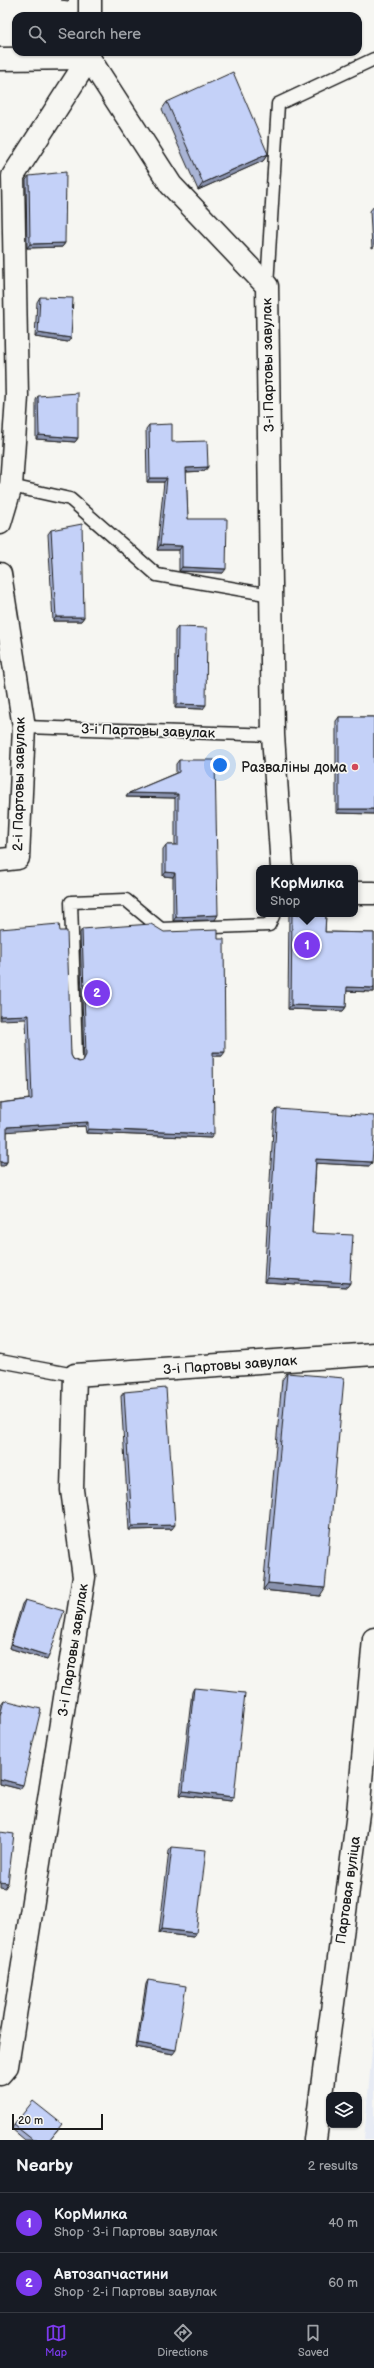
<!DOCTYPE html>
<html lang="en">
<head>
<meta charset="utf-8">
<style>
	body { margin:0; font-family:"Balsamiq Sans",sans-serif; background:#242831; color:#f1f3f6 }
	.controls { position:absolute; right:12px; bottom:12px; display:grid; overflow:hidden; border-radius:8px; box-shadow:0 1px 3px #0004 }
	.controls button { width:36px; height:36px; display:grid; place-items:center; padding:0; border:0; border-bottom:1px solid #363941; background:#171b24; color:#f1f3f6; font:20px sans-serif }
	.scale { position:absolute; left:12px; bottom:10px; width:91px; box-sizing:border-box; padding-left:4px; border:2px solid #1c1c1c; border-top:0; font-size:11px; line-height:14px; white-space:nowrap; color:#1c1c1c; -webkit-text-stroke:3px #f6f6f2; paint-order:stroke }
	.you { position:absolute; left:220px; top:765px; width:14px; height:14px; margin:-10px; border:3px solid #fff; border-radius:50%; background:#1a73e8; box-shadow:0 0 0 6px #1a73e833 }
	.badge { display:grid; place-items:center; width:26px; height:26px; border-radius:50%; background:#7c3aed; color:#fff; font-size:13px; font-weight:700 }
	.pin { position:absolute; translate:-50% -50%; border:2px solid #fff; box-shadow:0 1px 4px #0006 }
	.popup { position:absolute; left:256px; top:865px; width:102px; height:52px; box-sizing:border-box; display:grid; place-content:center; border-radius:8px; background:#171b24; filter:drop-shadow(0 1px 3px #0005); font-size:13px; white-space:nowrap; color:#9ea1a6 }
	.popup b { font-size:15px; color:#f1f3f6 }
	.popup::after { content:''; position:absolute; left:50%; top:100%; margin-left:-8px; border:8px solid transparent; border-top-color:#171b24 }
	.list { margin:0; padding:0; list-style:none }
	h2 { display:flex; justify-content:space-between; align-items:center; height:52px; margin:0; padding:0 16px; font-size:17px }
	h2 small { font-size:13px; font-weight:400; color:#9ea1a6 }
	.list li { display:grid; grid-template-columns:26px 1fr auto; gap:12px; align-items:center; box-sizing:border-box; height:60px; padding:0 16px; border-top:1px solid #363941 }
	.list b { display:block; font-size:15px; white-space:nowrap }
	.list p { margin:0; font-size:13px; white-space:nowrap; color:#9ea1a6 }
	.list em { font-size:13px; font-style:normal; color:#9ea1a6 }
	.icon { flex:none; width:22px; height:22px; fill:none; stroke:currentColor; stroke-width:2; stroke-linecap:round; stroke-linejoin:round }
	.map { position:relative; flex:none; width:374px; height:2140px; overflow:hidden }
	.search { position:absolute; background:#171b24; box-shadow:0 1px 3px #0004; left:12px; right:12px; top:12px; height:44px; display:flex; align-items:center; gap:10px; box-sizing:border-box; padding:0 14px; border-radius:12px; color:#9ea1a6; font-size:15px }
	.sheet { height:172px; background:#171b24 }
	nav { display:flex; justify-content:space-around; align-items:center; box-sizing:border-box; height:56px; border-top:1px solid #363941; background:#171b24; font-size:11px; color:#9ea1a6 }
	nav a { display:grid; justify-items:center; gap:2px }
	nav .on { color:#7c3aed }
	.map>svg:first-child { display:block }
	.built { fill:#e7ebf4 }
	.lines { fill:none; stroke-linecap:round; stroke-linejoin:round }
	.service-casing { stroke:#1c1c1c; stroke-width:15 }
	.minor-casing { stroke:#1c1c1c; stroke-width:25 }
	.tertiary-casing { stroke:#1c1c1c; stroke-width:25 }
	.service { stroke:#f6f6f2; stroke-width:12 }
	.minor { stroke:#f6f6f2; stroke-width:22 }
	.tertiary { stroke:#f6f6f2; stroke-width:22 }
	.wall { fill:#a9b4d5; stroke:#1c1c1c }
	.shaded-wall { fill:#8992ae; stroke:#1c1c1c }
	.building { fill:#c4d1f8; stroke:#1c1c1c }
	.poi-dot { fill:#d1495b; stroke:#f6f6f2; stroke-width:1.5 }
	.labels { text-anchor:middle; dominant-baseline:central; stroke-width:3.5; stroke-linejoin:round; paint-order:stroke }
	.street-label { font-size:14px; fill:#1c1c1c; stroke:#f6f6f2 }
	.poi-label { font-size:14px; fill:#1c1c1c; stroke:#f6f6f2; text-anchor:end }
</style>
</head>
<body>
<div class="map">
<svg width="374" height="2140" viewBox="0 0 374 2140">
	<rect width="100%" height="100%" fill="#f6f6f2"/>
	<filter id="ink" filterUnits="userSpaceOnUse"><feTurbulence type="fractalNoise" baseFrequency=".025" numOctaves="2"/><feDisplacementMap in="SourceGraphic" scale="8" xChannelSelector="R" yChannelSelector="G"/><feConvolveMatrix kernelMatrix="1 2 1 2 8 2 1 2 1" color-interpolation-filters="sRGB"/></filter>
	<g filter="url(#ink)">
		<path class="built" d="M 374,2026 L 374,2140 L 364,2140 Z"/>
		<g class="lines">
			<g class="service-casing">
				<g id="service">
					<path d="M 267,286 L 278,104 L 374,59"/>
					<path d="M 11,486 L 70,499 L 157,575 L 271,595"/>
					<path d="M 24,727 L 273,735"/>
					<path d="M 76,1059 L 71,902 L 126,900 L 161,929 L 269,925 L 274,914"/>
					<path d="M 0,1361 L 75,1375"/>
				</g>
			</g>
			<g class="minor-casing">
				<g id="minor">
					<path d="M 90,16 L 90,0"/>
					<path d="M 89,58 L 171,185 L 267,286 L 273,735 L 282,868"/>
					<path d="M 0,59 L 89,58"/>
					<path d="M 0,523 L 11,486 L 17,397 L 13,176 L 89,58 L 89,52"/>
					<path d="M 0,574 L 24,727 L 18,858 L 0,860"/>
					<path d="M 355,893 L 374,893"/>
					<path d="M 0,2074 L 7,2066 L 84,1577 L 72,1490 L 75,1375 L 374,1354"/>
				</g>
			</g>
			<g class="tertiary-casing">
				<path id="tertiary" d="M 315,2140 L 358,1813 L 374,1639"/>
			</g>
			<use href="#service" class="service"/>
			<use href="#minor" class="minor"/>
			<use href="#tertiary" class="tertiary"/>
		</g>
		<g class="wall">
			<path d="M 167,102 L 268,154 L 263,161 L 198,190 L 162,109 Z"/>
			<path d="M 29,176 L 65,243 L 62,247 L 27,248 L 26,180 Z"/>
			<path d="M 374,206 L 374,247 L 372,248 L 370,211 Z"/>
			<path d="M 40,297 L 68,342 L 35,337 L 37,302 Z"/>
			<path d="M 38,396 L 78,438 L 75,442 L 36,439 L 36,400 Z"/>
			<path d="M 149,425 L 172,442 L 205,471 L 186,472 L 188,519 L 223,573 L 179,571 L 179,550 L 157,550 L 164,482 L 147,482 L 146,429 Z"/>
			<path d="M 51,530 L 84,617 L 81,621 L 53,621 L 48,534 Z"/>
			<path d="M 178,627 L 203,709 L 175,708 L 175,631 Z"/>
			<path d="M 339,717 L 374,717 L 374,814 L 336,813 L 336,721 Z"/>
			<path d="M 179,760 L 215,920 L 173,921 L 173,877 L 163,876 L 163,849 L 166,845 L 175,845 L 175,798 L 126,797 L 129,793 L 176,773 L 176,764 Z"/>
			<path d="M 289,914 L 326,914 L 325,932 L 374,933 L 374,992 L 346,991 L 346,1007 L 343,1011 L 288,1009 Z"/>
			<path d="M 82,929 L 222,1056 L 213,1056 L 211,1138 L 86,1133 L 85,1126 L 7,1131 L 7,1162 L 4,1166 L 0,1103 L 29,1099 L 26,1019 L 60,931 L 71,1055 L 73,1059 L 79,1062 L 82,1061 L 84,1059 L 80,933 Z"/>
			<path d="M 277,1109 L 372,1162 L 370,1166 L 316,1163 L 312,1233 L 350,1283 L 347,1287 L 264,1282 L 274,1113 Z"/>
			<path d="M 287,1373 L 320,1596 L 263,1590 L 282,1380 Z"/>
			<path d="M 124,1392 L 172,1529 L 129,1530 L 121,1396 Z"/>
			<path d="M 25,1600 L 47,1660 L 9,1648 L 22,1604 Z"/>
			<path d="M 194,1688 L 234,1797 L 231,1801 L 180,1795 L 192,1692 Z"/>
			<path d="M 4,1700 L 20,1789 L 0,1784 L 0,1709 L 1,1704 Z"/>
			<path d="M 172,1847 L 196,1933 L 193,1937 L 159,1933 L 169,1851 Z"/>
			<path d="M 148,1980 L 173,2054 L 136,2047 L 146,1984 Z"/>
			<path d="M 14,2125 L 59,2128 L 49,2140 L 25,2140 L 12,2129 Z"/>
		</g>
		<g class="shaded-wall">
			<path d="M 61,0 L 69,0 L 68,1 Z"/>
			<path d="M 268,154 L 263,161 L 198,190 L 203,183 Z"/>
			<path d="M 65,243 L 62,247 L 27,248 L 30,244 Z"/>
			<path d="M 38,333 L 71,338 L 68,342 L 35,337 Z"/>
			<path d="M 39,435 L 78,438 L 75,442 L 36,439 Z"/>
			<path d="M 208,467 L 205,471 L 183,472 L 186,468 Z"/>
			<path d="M 150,478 L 167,478 L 164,482 L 147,482 Z"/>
			<path d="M 160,545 L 182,546 L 179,550 L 157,550 Z"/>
			<path d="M 182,567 L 226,569 L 223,573 L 179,571 Z"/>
			<path d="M 56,617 L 84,617 L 81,621 L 53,621 Z"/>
			<path d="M 177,704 L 206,705 L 203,709 L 175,708 Z"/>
			<path d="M 129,793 L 178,794 L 175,798 L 126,797 Z"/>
			<path d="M 339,809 L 374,809 L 374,814 L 336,813 Z"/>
			<path d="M 166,872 L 175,873 L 173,877 L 163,876 Z"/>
			<path d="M 218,915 L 215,920 L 173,921 L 176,917 Z"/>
			<path d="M 347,987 L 374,988 L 374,992 L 344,991 Z"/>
			<path d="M 291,1005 L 346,1007 L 343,1011 L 288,1009 Z"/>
			<path d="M 29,1015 L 26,1019 L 0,1020 L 0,1016 Z"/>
			<path d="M 213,1052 L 225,1052 L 222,1056 L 210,1056 Z"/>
			<path d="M 88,1122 L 85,1126 L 4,1132 L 7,1127 Z"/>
			<path d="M 88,1129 L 214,1134 L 211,1138 L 86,1133 Z"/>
			<path d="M 316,1159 L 372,1162 L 370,1166 L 313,1163 Z"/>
			<path d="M 0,1162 L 7,1162 L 4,1166 L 0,1166 Z"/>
			<path d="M 267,1278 L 350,1283 L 347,1287 L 264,1282 Z"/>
			<path d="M 175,1525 L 172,1529 L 129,1530 L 132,1526 Z"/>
			<path d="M 268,1583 L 325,1588 L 320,1596 L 263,1590 Z"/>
			<path d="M 11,1644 L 49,1656 L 47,1660 L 9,1648 Z"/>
			<path d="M 0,1779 L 23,1785 L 20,1789 L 0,1784 Z"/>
			<path d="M 183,1791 L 234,1797 L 231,1801 L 180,1795 Z"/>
			<path d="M 0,1882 L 8,1883 L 5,1888 L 0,1887 Z"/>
			<path d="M 162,1929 L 196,1933 L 193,1937 L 159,1933 Z"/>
			<path d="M 138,2043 L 176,2050 L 173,2054 L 136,2047 Z"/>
		</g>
		<g class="building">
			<path d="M 233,72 L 268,154 L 203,183 L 167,102 Z"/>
			<path d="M 66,172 L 65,243 L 30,244 L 29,176 Z"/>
			<path d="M 40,297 L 73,298 L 71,338 L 38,333 Z"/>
			<path d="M 78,393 L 78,438 L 39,435 L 38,396 Z"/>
			<path d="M 172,424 L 172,442 L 207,441 L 208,467 L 186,468 L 188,519 L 227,519 L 226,569 L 182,567 L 182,546 L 160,545 L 167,478 L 150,478 L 149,425 Z"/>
			<path d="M 82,524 L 84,617 L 56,617 L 51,530 Z"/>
			<path d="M 178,627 L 207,628 L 206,705 L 177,704 Z"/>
			<rect x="339" y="717" width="35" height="92"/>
			<path d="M 179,760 L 215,760 L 218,915 L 176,917 L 175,873 L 166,872 L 166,845 L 178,845 L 178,794 L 129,793 L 179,772 Z"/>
			<path d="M 292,914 L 326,914 L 325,932 L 374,933 L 374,988 L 347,987 L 346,1007 L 291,1005 Z"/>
			<path d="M 59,924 L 60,931 L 67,931 L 71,1055 L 73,1059 L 79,1062 L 83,1061 L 86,1055 L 82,929 L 151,924 L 164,932 L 218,930 L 218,939 L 224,939 L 225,1052 L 213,1052 L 214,1134 L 88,1129 L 88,1122 L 7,1127 L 7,1162 L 0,1162 L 0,1103 L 32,1099 L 29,1015 L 0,1016 L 0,929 Z"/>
			<path d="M 277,1109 L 374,1116 L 374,1137 L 372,1162 L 316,1159 L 312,1233 L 353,1235 L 350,1283 L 267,1278 Z"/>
			<path d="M 287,1373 L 344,1378 L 325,1588 L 268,1583 Z"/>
			<path d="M 166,1388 L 175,1525 L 132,1526 L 124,1392 Z"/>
			<path d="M 25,1600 L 64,1611 L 49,1656 L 11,1644 Z"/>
			<path d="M 194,1688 L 245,1693 L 234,1797 L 183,1791 Z"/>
			<path d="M 4,1700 L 41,1709 L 23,1785 L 0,1779 L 0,1716 Z"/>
			<path d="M 0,1832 L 14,1834 L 8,1883 L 0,1882 Z"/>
			<path d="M 172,1847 L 206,1850 L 196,1933 L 162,1929 Z"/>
			<path d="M 148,1980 L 186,1986 L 176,2050 L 138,2043 Z"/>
			<path d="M 33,2101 L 62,2124 L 49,2140 L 33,2140 L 14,2125 Z"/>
		</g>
	</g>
	<circle class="poi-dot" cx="355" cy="767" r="4"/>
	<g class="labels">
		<g class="street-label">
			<text transform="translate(268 365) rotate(-91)">3-і Партовы завулак</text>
			<text transform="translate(148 731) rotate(2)">3-і Партовы завулак</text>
			<text transform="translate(19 784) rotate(-89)">2-і Партовы завулак</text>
			<text transform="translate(230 1365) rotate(-4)">3-і Партовы завулак</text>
			<text transform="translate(73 1650) rotate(-81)">3-і Партовы завулак</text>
			<text transform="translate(348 1890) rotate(-82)">Партовая вуліца</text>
		</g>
		<g class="poi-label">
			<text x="347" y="767">Разваліны дома</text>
		</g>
	</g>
</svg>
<div class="controls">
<button><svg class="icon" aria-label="layers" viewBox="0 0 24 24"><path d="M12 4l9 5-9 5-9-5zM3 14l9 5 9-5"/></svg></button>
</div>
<div class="scale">20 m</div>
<div class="you"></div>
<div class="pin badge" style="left:307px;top:945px">1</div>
<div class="popup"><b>КорМилка</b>Shop</div>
<div class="pin badge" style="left:97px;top:993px">2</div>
<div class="search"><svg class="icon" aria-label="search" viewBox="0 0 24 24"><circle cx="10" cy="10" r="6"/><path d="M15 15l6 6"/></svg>Search here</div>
</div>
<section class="sheet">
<h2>Nearby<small>2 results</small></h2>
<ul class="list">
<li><span class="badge">1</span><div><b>КорМилка</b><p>Shop · 3-і Партовы завулак</p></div><em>40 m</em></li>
<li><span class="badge">2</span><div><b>Автозапчастини</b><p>Shop · 2-і Партовы завулак</p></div><em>60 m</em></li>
</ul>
</section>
<nav>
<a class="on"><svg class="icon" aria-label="map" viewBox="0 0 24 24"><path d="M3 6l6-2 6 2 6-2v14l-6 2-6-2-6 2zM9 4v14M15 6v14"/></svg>Map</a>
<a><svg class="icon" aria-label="directions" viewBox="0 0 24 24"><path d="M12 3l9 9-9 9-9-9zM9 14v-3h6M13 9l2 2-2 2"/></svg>Directions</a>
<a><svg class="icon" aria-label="saved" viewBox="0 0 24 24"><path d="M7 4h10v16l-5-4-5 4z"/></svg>Saved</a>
</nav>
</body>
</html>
